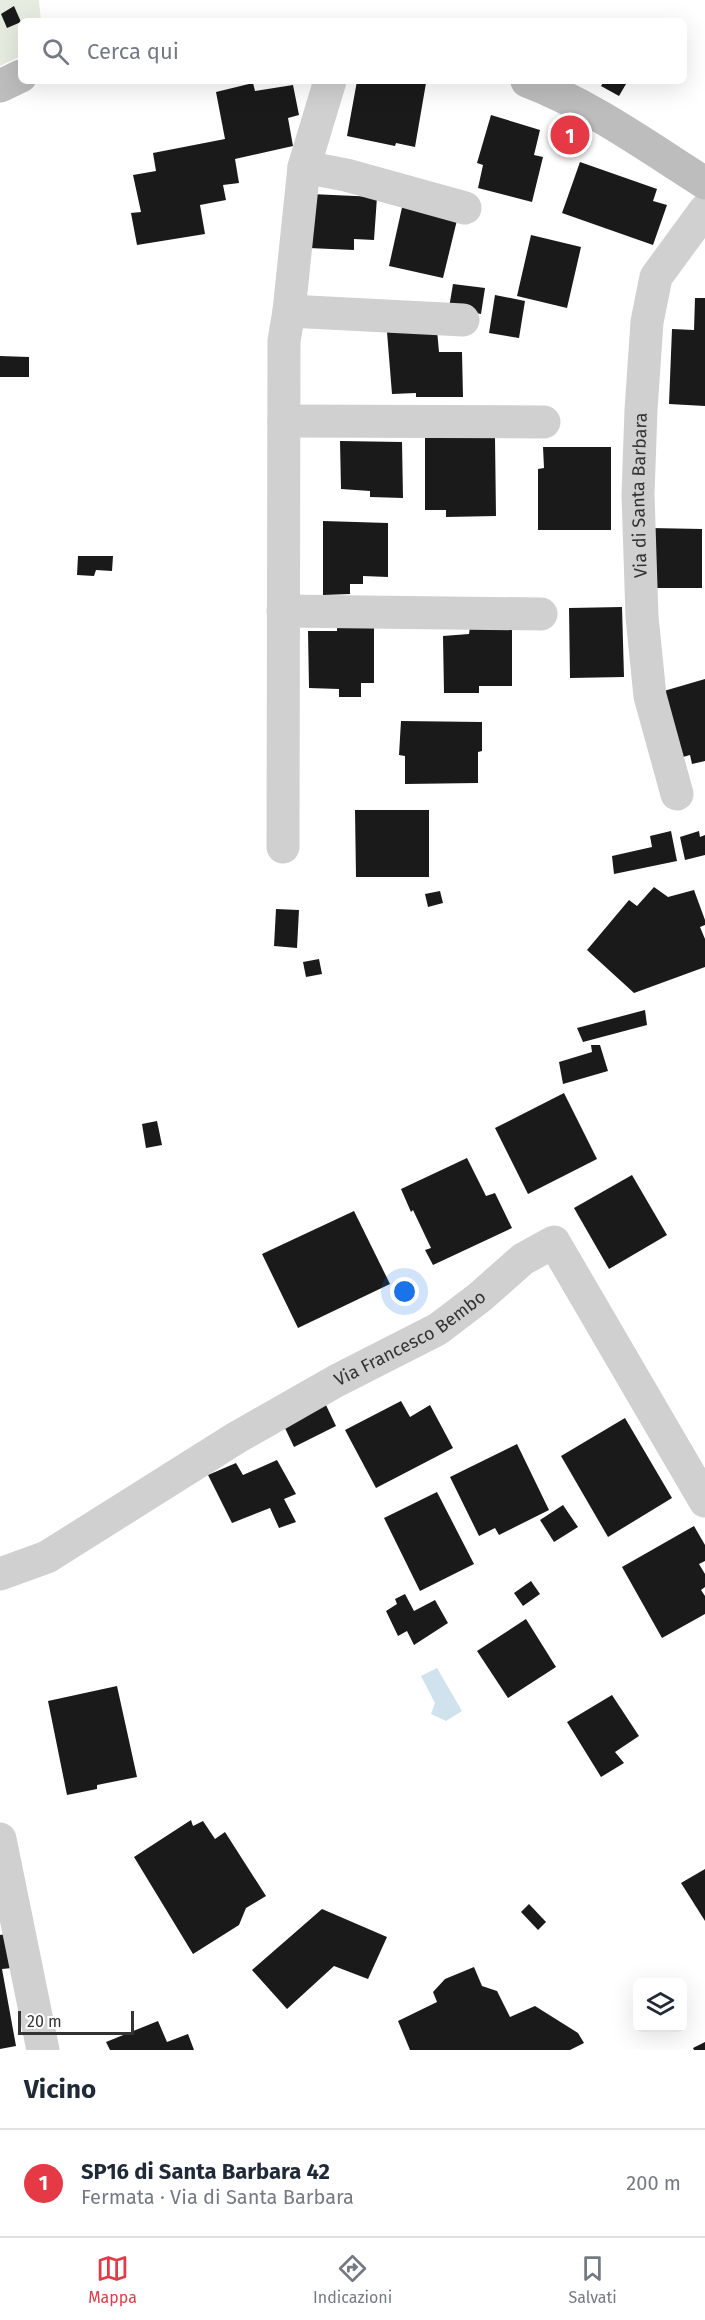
<!DOCTYPE html>
<html lang="it">
<head>
<meta charset="utf-8">
<style>
	body { margin:0; font-family:"Fira Sans",sans-serif; background:#f6f6f7; color:#1f2937 }
	.controls { position:absolute; right:18px; bottom:18px; display:grid; overflow:hidden; border-radius:9px; box-shadow:0 6px 24px #0002 }
	.controls button { width:54px; height:54px; display:grid; place-items:center; padding:0; border:0; border-bottom:2px solid #e0e1e3; background:#fff; color:#1f2937; font:30px sans-serif }
	.scale { position:absolute; left:18px; bottom:15px; width:116px; box-sizing:border-box; padding-left:6px; border:3px solid #333; border-top:0; font-size:16px; line-height:21px; white-space:nowrap; color:#333; -webkit-text-stroke:4px #fff; paint-order:stroke }
	.you { position:absolute; left:405px; top:1292px; width:21px; height:21px; margin:-15px; border:4px solid #fff; border-radius:50%; background:#1a73e8; box-shadow:0 0 0 9px #1a73e833 }
	.badge { display:grid; place-items:center; width:39px; height:39px; border-radius:50%; background:#e63946; color:#fff; font-size:20px; font-weight:700 }
	.pin { position:absolute; translate:-50% -50%; border:3px solid #fff; box-shadow:0 2px 6px #0006 }
	.list { margin:0; padding:0; list-style:none }
	h2 { display:flex; justify-content:space-between; align-items:center; height:78px; margin:0; padding:0 24px; font-size:26px }
	h2 small { font-size:20px; font-weight:400; color:#747a83 }
	.list li { display:grid; grid-template-columns:39px 1fr auto; gap:18px; align-items:center; box-sizing:border-box; height:108px; padding:0 24px; border-top:2px solid #e0e1e3 }
	.list b { display:block; font-size:22px; white-space:nowrap }
	.list p { margin:0; font-size:20px; white-space:nowrap; color:#747a83 }
	.list em { font-size:20px; font-style:normal; color:#747a83 }
	.icon { flex:none; width:33px; height:33px; fill:none; stroke:currentColor; stroke-width:2; stroke-linecap:round; stroke-linejoin:round }
	.map { position:relative; flex:none; width:705px; height:2050px; overflow:hidden }
	.search { position:absolute; background:#fff; box-shadow:0 6px 24px #0002; left:18px; right:18px; top:18px; height:66px; display:flex; align-items:center; gap:15px; box-sizing:border-box; padding:0 21px; border-radius:9px; color:#747a83; font-size:22px }
	.sheet { height:186px; background:#fff }
	nav { display:flex; justify-content:space-around; align-items:center; box-sizing:border-box; height:84px; border-top:2px solid #e0e1e3; background:#fff; font-size:16px; color:#747a83 }
	nav a { display:grid; justify-items:center; gap:3px }
	nav .on { color:#e63946 }
	.map>svg:first-child { display:block }
	.green { fill:#e6ecdf }
	.water { fill:#cfe2ee }
	.building { fill:#1a1a1a }
	.lines { fill:none; stroke-linecap:round; stroke-linejoin:round }
	.street { stroke:#d0d0d0; stroke-width:33 }
	.secondary { stroke:#bdbdbd; stroke-width:33 }
	.labels { text-anchor:middle; dominant-baseline:central; stroke-width:6; stroke-linejoin:round; paint-order:stroke }
	.street-label { font-size:18px; fill:#333; stroke:#fff }
</style>
</head>
<body>
<div class="map">
<svg width="705" height="2050" viewBox="0 0 705 2050">
	<rect width="100%" height="100%" fill="#fff"/>
	<path class="green" d="M 0,0 L 39,0 L 41,21 L 21,21 L 21,56 L 0,66 Z"/>
	<path class="water" d="M 437,1668 L 462,1711 L 446,1721 L 431,1714 L 435,1703 L 421,1676 Z"/>
	<g class="building">
		<path d="M 14,6 L 21,22 L 7,28 L 1,14 Z"/>
		<path d="M 357,81 L 426,83 L 415,147 L 396,143 L 395,146 L 347,136 Z"/>
		<path d="M 604,81 L 620,81 L 626,84 L 619,96 L 601,86 Z"/>
		<path d="M 253,83 L 255,91 L 293,85 L 299,115 L 288,118 L 293,146 L 235,159 L 239,183 L 223,185 L 226,200 L 200,205 L 205,234 L 137,245 L 131,213 L 141,212 L 133,175 L 156,171 L 153,153 L 225,139 L 216,92 Z"/>
		<path d="M 491,115 L 540,130 L 534,155 L 543,157 L 532,202 L 478,188 L 483,165 L 477,163 Z"/>
		<path d="M 580,162 L 657,189 L 653,201 L 667,205 L 653,245 L 562,213 Z"/>
		<path d="M 311,194 L 377,197 L 374,240 L 354,239 L 354,250 L 309,248 Z"/>
		<path d="M 403,203 L 458,216 L 443,278 L 389,266 Z"/>
		<path d="M 531,235 L 581,247 L 567,308 L 517,296 Z"/>
		<path d="M 453,284 L 485,288 L 481,314 L 449,308 Z"/>
		<path d="M 495,295 L 525,301 L 519,338 L 489,333 Z"/>
		<path d="M 695,298 L 705,298 L 705,406 L 669,404 L 672,329 L 694,330 Z"/>
		<path d="M 437,330 L 439,352 L 462,352 L 463,397 L 416,397 L 416,393 L 392,394 L 387,332 Z"/>
		<path d="M 0,356 L 29,357 L 29,377 L 0,377 Z"/>
		<path d="M 425,438 L 495,438 L 496,516 L 446,517 L 446,510 L 425,510 Z"/>
		<path d="M 340,441 L 402,442 L 403,498 L 370,497 L 370,491 L 341,489 Z"/>
		<path d="M 543,447 L 611,447 L 611,530 L 538,530 L 538,469 L 544,468 Z"/>
		<path d="M 323,521 L 388,523 L 388,577 L 363,576 L 363,584 L 350,584 L 350,594 L 323,595 Z"/>
		<path d="M 650,528 L 702,529 L 702,588 L 650,588 Z"/>
		<path d="M 78,556 L 113,556 L 112,571 L 96,570 L 94,576 L 77,575 Z"/>
		<path d="M 622,607 L 624,677 L 570,678 L 569,608 Z"/>
		<path d="M 337,625 L 374,626 L 374,683 L 361,683 L 361,697 L 339,697 L 339,689 L 309,688 L 308,631 L 337,631 Z"/>
		<path d="M 470,627 L 512,627 L 512,686 L 479,686 L 479,693 L 444,693 L 443,636 L 469,634 Z"/>
		<path d="M 705,679 L 705,761 L 692,764 L 690,755 L 676,759 L 657,693 Z"/>
		<path d="M 401,721 L 482,722 L 482,751 L 478,752 L 478,783 L 405,784 L 405,756 L 399,755 Z"/>
		<path d="M 355,810 L 429,810 L 429,877 L 356,877 Z"/>
		<path d="M 671,831 L 677,861 L 614,874 L 612,856 L 652,847 L 650,836 Z"/>
		<path d="M 699,831 L 700,837 L 705,835 L 705,855 L 685,860 L 680,837 Z"/>
		<path d="M 654,887 L 668,897 L 694,890 L 705,920 L 705,925 L 700,927 L 705,939 L 705,967 L 634,993 L 587,950 L 629,900 L 637,906 Z"/>
		<path d="M 440,891 L 443,903 L 428,907 L 425,894 Z"/>
		<path d="M 276,909 L 299,910 L 297,948 L 274,946 Z"/>
		<path d="M 319,959 L 322,974 L 306,977 L 303,962 Z"/>
		<path d="M 645,1010 L 647,1025 L 583,1042 L 577,1028 Z"/>
		<path d="M 591,1045 L 600,1045 L 608,1071 L 563,1084 L 559,1062 L 592,1052 Z"/>
		<path d="M 564,1093 L 597,1159 L 528,1194 L 495,1128 Z"/>
		<path d="M 157,1121 L 162,1145 L 146,1148 L 142,1124 Z"/>
		<path d="M 467,1158 L 486,1196 L 495,1193 L 512,1228 L 433,1265 L 425,1250 L 431,1248 L 413,1210 L 411,1212 L 401,1189 Z"/>
		<path d="M 632,1175 L 667,1235 L 609,1269 L 574,1208 Z"/>
		<path d="M 354,1211 L 390,1284 L 298,1328 L 262,1254 Z"/>
		<path d="M 401,1401 L 410,1417 L 430,1405 L 453,1448 L 376,1488 L 345,1430 Z"/>
		<path d="M 325,1403 L 336,1426 L 294,1447 L 283,1424 Z"/>
		<path d="M 625,1418 L 672,1498 L 608,1537 L 561,1456 Z"/>
		<path d="M 517,1444 L 549,1510 L 499,1535 L 495,1528 L 479,1536 L 450,1477 Z"/>
		<path d="M 277,1460 L 296,1494 L 284,1499 L 296,1522 L 279,1528 L 270,1508 L 232,1523 L 208,1475 L 236,1463 L 243,1475 Z"/>
		<path d="M 437,1492 L 474,1564 L 420,1591 L 384,1518 Z"/>
		<path d="M 563,1505 L 578,1527 L 554,1542 L 540,1520 Z"/>
		<path d="M 694,1526 L 705,1545 L 705,1561 L 699,1564 L 705,1574 L 705,1587 L 701,1590 L 705,1596 L 705,1614 L 662,1638 L 622,1567 Z"/>
		<path d="M 531,1581 L 540,1594 L 523,1606 L 514,1593 Z"/>
		<path d="M 405,1594 L 414,1611 L 435,1600 L 448,1623 L 414,1645 L 407,1631 L 398,1636 L 386,1611 L 397,1604 L 395,1599 Z"/>
		<path d="M 526,1619 L 556,1667 L 508,1698 L 477,1651 Z"/>
		<path d="M 117,1686 L 137,1777 L 97,1785 L 97,1789 L 67,1795 L 48,1701 Z"/>
		<path d="M 612,1695 L 639,1736 L 615,1752 L 624,1763 L 601,1777 L 567,1722 Z"/>
		<path d="M 191,1820 L 193,1826 L 203,1821 L 215,1839 L 225,1832 L 266,1896 L 246,1908 L 239,1925 L 193,1954 L 134,1857 Z"/>
		<path d="M 705,1869 L 705,1921 L 681,1883 Z"/>
		<path d="M 529,1904 L 546,1922 L 538,1930 L 521,1912 Z"/>
		<path d="M 322,1909 L 387,1937 L 368,1979 L 334,1966 L 287,2009 L 252,1970 Z"/>
		<path d="M 6,1934 L 12,1968 L 2,1969 L 16,2046 L 0,2049 L 0,1935 Z"/>
		<path d="M 474,1967 L 482,1986 L 497,1991 L 510,2017 L 535,2006 L 578,2033 L 584,2043 L 570,2050 L 410,2050 L 398,2021 L 437,2002 L 433,1992 L 445,1979 Z"/>
		<path d="M 158,2021 L 167,2042 L 188,2034 L 194,2050 L 110,2050 L 106,2042 Z"/>
		<path d="M 705,2042 L 705,2050 L 694,2050 L 693,2048 Z"/>
	</g>
	<g class="lines">
		<g class="street">
			<path d="M 304,167 L 346,175 L 465,208"/>
			<path d="M 289,311 L 463,320"/>
			<path d="M 284,421 L 544,422"/>
			<path d="M 283,611 L 541,614"/>
			<path id="s1" d="M 677,794 L 650,696 L 642,617 L 638,494 L 641,410 L 647,322 L 656,277 L 705,210"/>
			<path d="M 283,847 L 284,341 L 289,311 L 304,167 L 330,81"/>
			<path id="s2" d="M 0,1574 L 47,1557 L 236,1438 L 336,1381 L 438,1329 L 480,1297 L 523,1259 L 554,1242 L 705,1501"/>
			<path d="M 0,1839 L 43,2050"/>
		</g>
		<g class="secondary">
			<path d="M 527,81 C 590,105 648,147 705,183"/>
			<path d="M 0,86 L 21,76"/>
		</g>
	</g>
	<g class="labels">
		<g class="street-label">
			<text stroke="none"><textPath href="#s1" startOffset="303">Via di Santa Barbara</textPath></text>
			<text stroke="none"><textPath href="#s2" startOffset="474">Via Francesco Bembo</textPath></text>
		</g>
	</g>
</svg>
<div class="controls">
<button><svg class="icon" aria-label="layers" viewBox="0 0 24 24"><path d="M12 4l9 5-9 5-9-5zM3 14l9 5 9-5"/></svg></button>
</div>
<div class="scale">20 m</div>
<div class="you"></div>
<div class="pin badge" style="left:570px;top:135px">1</div>
<div class="search"><svg class="icon" aria-label="search" viewBox="0 0 24 24"><circle cx="10" cy="10" r="6"/><path d="M15 15l6 6"/></svg>Cerca qui</div>
</div>
<section class="sheet">
<h2>Vicino<small></small></h2>
<ul class="list">
<li><span class="badge">1</span><div><b>SP16 di Santa Barbara 42</b><p>Fermata · Via di Santa Barbara</p></div><em>200 m</em></li>
</ul>
</section>
<nav>
<a class="on"><svg class="icon" aria-label="map" viewBox="0 0 24 24"><path d="M3 6l6-2 6 2 6-2v14l-6 2-6-2-6 2zM9 4v14M15 6v14"/></svg>Mappa</a>
<a><svg class="icon" aria-label="directions" viewBox="0 0 24 24"><path d="M12 3l9 9-9 9-9-9zM9 14v-3h6M13 9l2 2-2 2"/></svg>Indicazioni</a>
<a><svg class="icon" aria-label="saved" viewBox="0 0 24 24"><path d="M7 4h10v16l-5-4-5 4z"/></svg>Salvati</a>
</nav>
</body>
</html>
